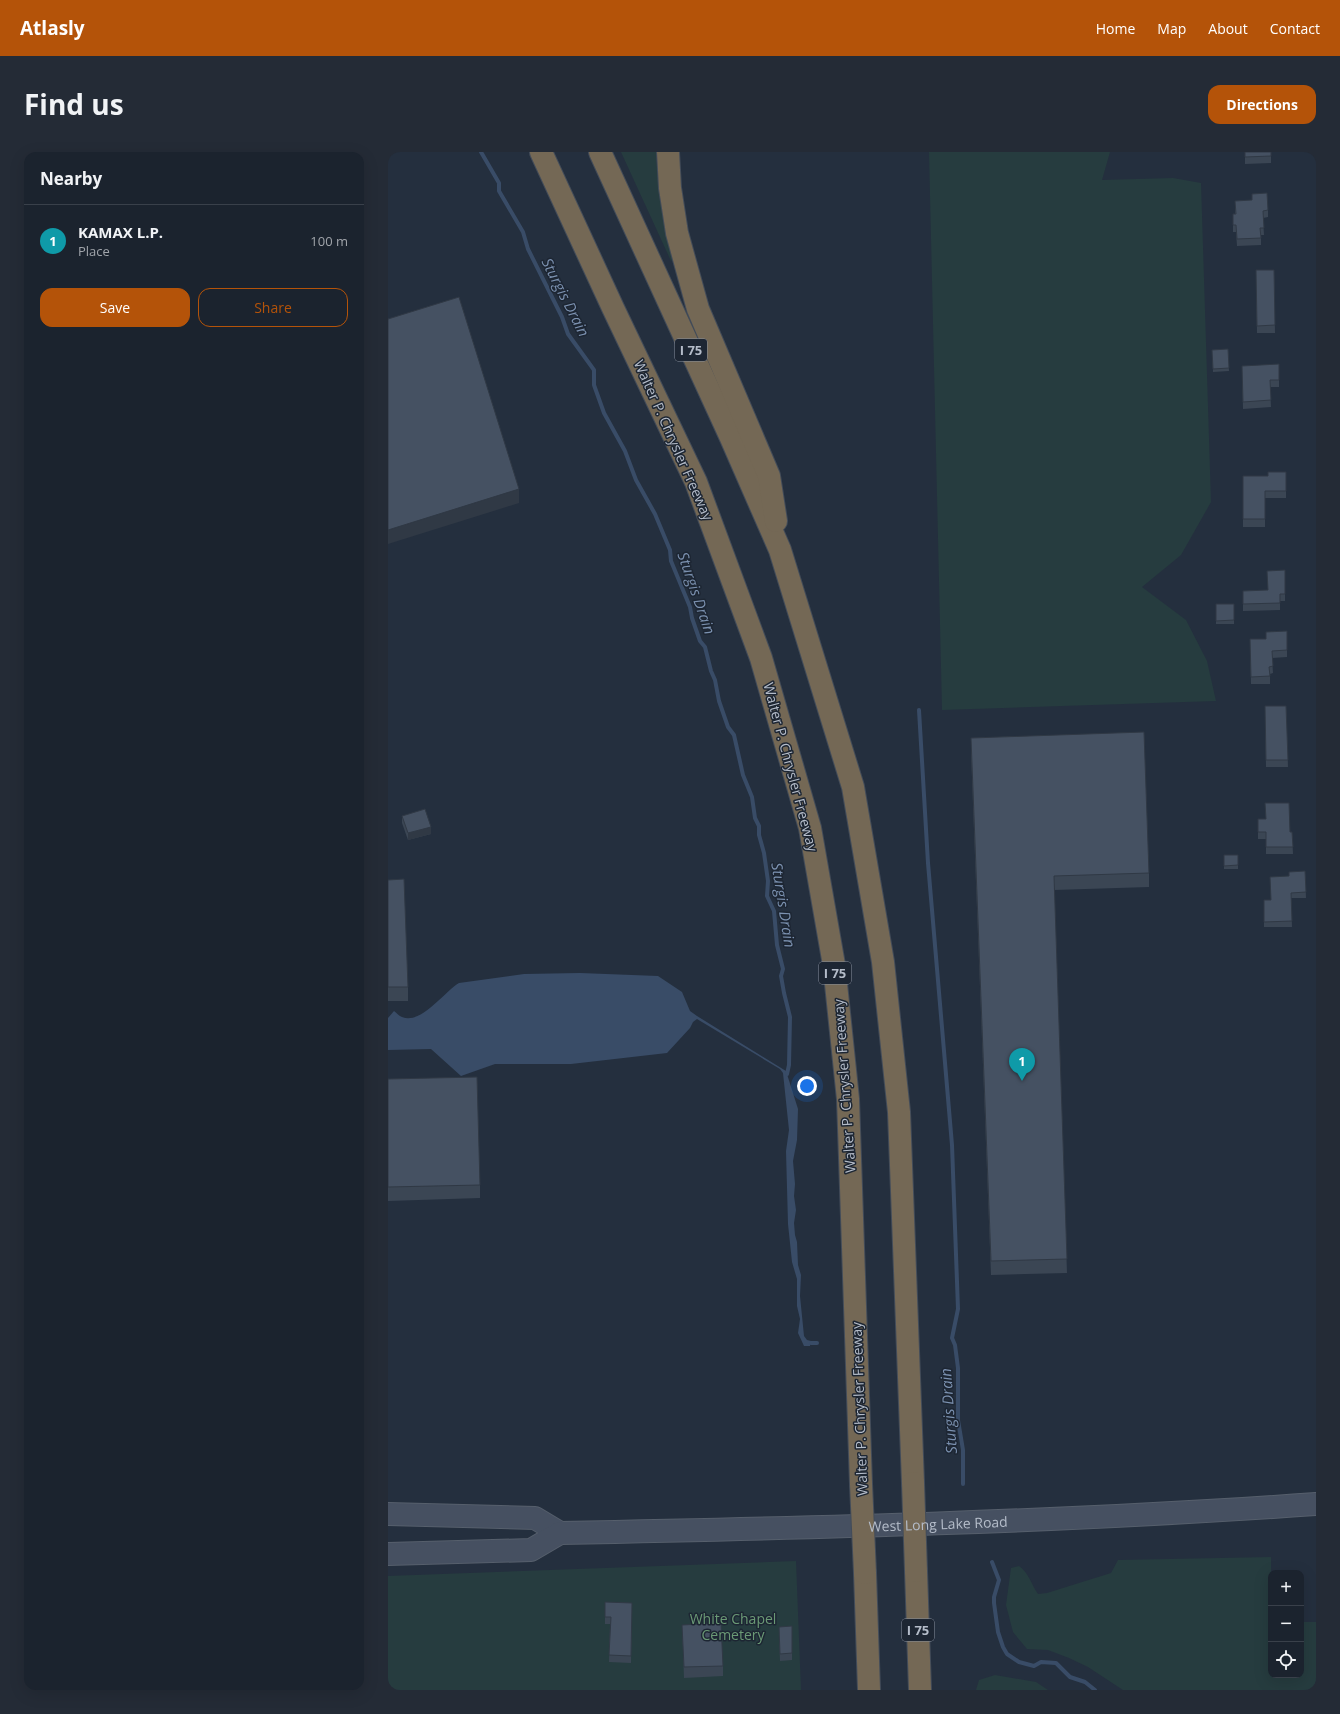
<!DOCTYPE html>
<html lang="en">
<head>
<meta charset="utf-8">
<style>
	body { margin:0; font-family:"Open Sans",sans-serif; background:#242b36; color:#f1f3f6 }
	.controls { position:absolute; right:12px; bottom:12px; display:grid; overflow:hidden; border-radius:8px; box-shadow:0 4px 16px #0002 }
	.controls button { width:36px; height:36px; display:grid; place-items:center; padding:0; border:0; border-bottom:1px solid #39404a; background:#1b232e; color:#f1f3f6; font:20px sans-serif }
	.you { position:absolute; left:419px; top:934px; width:14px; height:14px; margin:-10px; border:3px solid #fff; border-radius:50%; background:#1a73e8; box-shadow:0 0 0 6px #1a73e833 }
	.badge { display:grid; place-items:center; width:26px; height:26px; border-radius:50%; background:#b45309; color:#fff; font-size:13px; font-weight:700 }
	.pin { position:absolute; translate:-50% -33px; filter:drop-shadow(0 1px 2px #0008) }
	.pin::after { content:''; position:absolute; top:21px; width:14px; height:12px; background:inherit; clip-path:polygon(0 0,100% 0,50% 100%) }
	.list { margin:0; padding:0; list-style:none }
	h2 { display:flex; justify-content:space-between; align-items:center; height:52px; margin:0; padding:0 16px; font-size:17px }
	h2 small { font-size:13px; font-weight:400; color:#a0a4aa }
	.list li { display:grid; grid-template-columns:26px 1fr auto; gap:12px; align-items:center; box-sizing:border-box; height:72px; padding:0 16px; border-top:1px solid #39404a }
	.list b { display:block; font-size:15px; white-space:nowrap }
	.list p { margin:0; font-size:13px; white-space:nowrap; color:#a0a4aa }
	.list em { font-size:13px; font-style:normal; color:#a0a4aa }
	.actions { display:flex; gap:8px; padding:12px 16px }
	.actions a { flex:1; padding:9px 0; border:1px solid #b45309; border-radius:12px; text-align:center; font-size:14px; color:#b45309 }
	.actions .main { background:#b45309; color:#fff }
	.icon { flex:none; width:22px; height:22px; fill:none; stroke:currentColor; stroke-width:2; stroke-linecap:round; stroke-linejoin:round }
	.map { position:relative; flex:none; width:928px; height:1538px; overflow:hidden; border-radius:12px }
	header { display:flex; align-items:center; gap:24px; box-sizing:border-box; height:56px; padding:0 20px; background:#b45309; color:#fff }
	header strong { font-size:19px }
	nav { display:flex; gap:22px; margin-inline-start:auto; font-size:14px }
	.intro { display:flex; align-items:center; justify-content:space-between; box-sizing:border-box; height:96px; padding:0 24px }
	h1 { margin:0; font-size:28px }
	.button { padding:10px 18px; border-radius:12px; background:#b45309; color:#fff; font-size:14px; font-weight:700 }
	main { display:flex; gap:24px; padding:0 24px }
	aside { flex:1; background:#1b232e; border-radius:12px; box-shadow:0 4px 16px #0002 }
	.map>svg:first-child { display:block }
	.green { fill:#263c3f }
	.water { fill:#394c67 }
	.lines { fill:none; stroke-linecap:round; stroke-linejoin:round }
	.stream { stroke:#394c67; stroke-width:4 }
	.secondary-casing { stroke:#565f6c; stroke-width:24 }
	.highway-casing { stroke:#434c59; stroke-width:24 }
	.secondary { stroke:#465061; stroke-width:22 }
	.highway { stroke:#746855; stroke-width:22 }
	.highway-bridge-casing { stroke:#434c59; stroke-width:24; stroke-linecap:butt }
	.highway-bridge { stroke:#746855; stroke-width:22 }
	.wall { fill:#3b4654 }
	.shaded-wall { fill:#303945 }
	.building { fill:#455162; stroke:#303945 }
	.labels { text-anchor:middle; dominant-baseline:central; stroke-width:3; stroke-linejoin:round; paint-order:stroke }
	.shield { fill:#1d2633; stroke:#878f9c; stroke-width:1 }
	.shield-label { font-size:13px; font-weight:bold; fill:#b4bcc9 }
	.street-label { font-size:14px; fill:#b4bcc9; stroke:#1d2633 }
	.park-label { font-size:14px; fill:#6b9a76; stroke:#1d2633 }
	.water-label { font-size:15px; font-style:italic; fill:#7c92b1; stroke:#1d2633 }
</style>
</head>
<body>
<header>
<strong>Atlasly</strong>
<nav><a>Home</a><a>Map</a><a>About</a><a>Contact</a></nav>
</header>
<div class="intro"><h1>Find us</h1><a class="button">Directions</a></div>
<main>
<aside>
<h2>Nearby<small></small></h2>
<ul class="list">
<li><span class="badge" style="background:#0f9aa8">1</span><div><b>KAMAX L.P.</b><p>Place</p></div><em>100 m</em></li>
</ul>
<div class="actions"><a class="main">Save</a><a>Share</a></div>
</aside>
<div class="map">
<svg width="928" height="1538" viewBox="0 0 928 1538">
	<rect width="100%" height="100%" fill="#242f3e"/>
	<g class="green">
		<path d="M 233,0 L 268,0 C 269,36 277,71 286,106 L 283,109 Z"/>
		<path d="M 541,0 L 722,0 L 714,28 L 785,26 L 813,31 L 823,350 L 793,403 L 754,435 L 798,468 L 819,509 L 828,549 L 554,558 Z"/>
		<path d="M 883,1405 L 883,1523 L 913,1523 L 913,1470 L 928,1470 L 928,1538 L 735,1538 L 700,1515 L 681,1506 L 660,1498 L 639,1497 L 625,1480 L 618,1453 L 623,1416 L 631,1414 C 641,1421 643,1432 650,1442 L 659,1441 L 723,1421 L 730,1408 Z"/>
		<path d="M 408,1409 L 413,1538 L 0,1538 L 0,1424 Z"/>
		<path d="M 607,1523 L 648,1530 L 660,1538 L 588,1538 L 591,1528 Z"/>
	</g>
	<path class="water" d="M 192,821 L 270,824 L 294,840 L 302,859 L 309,864 L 398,919 L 410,957 L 409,988 L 405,1009 L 407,1032 L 406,1044 L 408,1058 L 406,1071 L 407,1083 L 409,1090 L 410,1113 L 413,1123 L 412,1144 L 416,1184 L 419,1188 L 423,1189 L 422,1194 L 416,1194 L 410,1181 L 412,1167 L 409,1154 L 409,1127 L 404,1110 L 400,1072 L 398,999 L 401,978 L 395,921 L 392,917 L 309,867 L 305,870 L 302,876 L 279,901 L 183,912 L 107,912 L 73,924 L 43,897 L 0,898 L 0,866 L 6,859 C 9,861 11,864 14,865 C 33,873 56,840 71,831 L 136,822 Z"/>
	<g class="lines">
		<g class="stream">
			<path d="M 93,0 L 111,31 L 111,39 L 135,80 L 140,97 L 174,165 L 180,182 L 206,218 L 206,233 L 216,261 L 237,299 L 248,328 L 267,362 L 282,398 L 283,409 L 302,455 L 304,466 L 312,489 L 317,495 L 323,519 L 327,528 L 331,549 L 340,575 L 346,583 L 355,623 L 364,645 L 367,666 L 371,674 L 371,683 L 376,701 L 380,729 L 379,744 L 386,759 L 389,793 L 395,817 L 393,824 L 396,841 L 402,865 L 401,913 L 399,922"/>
			<path d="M 531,558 L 540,711 L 564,993 L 570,1157 L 564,1186 L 567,1193 L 570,1216 L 570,1268 L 575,1298 L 575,1332"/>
			<path d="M 423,1191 L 429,1191"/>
			<path d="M 604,1410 L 611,1428 L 606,1445 L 606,1451 L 610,1480 L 615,1495 L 619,1502 L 631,1510 L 646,1514 L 653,1510 L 668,1511 L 682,1525 L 697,1530 L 707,1538"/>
		</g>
		<g class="secondary-casing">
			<g id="secondary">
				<path d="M 0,1362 L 147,1366 L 172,1381"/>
				<path id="s1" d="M 0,1402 L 143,1398 L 172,1381 C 424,1376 677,1370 928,1352"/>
			</g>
		</g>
		<g class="highway-casing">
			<g id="highway">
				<path d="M 153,0 L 225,156 L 308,330 L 373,506 L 422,676 L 446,813 L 460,947 L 473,1332"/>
				<path d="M 212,0 L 343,286 L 392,398 L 465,635 L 495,810 L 511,960 L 525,1331"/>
				<path d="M 280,0 L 282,36 L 289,81 L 310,157 L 381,324 L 388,369"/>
				<path d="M 528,1419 L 532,1538"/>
				<path d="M 477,1421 L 481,1538"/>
			</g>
		</g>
		<use href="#secondary" class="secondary"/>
		<use href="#highway" class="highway"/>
		<g class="highway-bridge-casing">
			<g id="highway-bridge">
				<path d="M 525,1331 L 528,1419"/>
				<path d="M 473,1332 L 477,1421"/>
			</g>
		</g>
		<use href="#highway-bridge" class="highway-bridge"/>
	</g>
	<g class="wall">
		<path d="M 857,0 L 883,0 L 883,11 L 857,12 Z"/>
		<path d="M 864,42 L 880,58 L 880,65 L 875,66 L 876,83 L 873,83 L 873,93 L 849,94 L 848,80 L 845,80 L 845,62 L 847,62 L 847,49 L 864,48 Z"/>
		<path d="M 868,118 L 886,118 L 887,181 L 869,181 Z"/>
		<path d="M 840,197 L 841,219 L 825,220 L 824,198 Z"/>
		<path d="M 854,214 L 891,228 L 891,235 L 882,235 L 883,255 L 855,257 Z"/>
		<path d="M 898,320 L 898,346 L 877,346 L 877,375 L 855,375 L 855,324 L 880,324 Z"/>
		<path d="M 897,418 L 897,449 L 892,449 L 892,458 L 855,459 L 855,439 L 880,438 Z"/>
		<rect x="828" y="452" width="18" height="20"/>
		<path d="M 899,479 L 899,505 L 884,506 L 885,521 L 882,522 L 882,532 L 863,532 L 862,487 L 878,487 Z"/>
		<path d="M 877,554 L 898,554 L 900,615 L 878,615 Z"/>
		<path d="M 583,586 L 761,721 L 761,735 L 666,738 L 679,1121 L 603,1123 L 583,600 Z"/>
		<path d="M 14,664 L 43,682 L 20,688 L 14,671 Z"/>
		<path d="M 870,667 L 902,680 L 904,680 L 905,702 L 878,702 L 878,687 L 870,687 Z"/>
		<path d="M 836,703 L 850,713 L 850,717 L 836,717 Z"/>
		<path d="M 917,719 L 918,746 L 903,746 L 904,775 L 876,775 L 876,748 L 883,748 L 901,724 Z"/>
		<path d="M 0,728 L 20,835 L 20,849 L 0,849 Z"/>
		<path d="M 0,927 L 92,1033 L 92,1046 L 0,1049 Z"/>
		<path d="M 244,1451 L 243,1511 L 221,1510 L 222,1472 L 217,1472 L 217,1465 Z"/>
		<path d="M 294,1473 L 335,1514 L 335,1524 L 296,1526 Z"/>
		<path d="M 404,1474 L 404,1508 L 392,1509 L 391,1482 Z"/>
	</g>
	<g class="shaded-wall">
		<path d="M 131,337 L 131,351 L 0,392 L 0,378 Z"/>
		<path d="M 43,675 L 43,682 L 20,688 L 20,681 Z"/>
	</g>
	<g class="building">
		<path d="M 857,0 L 883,0 L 883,4 L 857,5 Z"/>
		<path d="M 879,41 L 880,58 L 875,59 L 876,76 L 872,76 L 873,86 L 849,87 L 848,73 L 845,73 L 845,62 L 848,62 L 847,49 L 864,48 L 864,42 Z"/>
		<path d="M 868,118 L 886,118 L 887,173 L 869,174 Z"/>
		<path d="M 71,145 L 131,337 L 0,378 L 0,167 Z"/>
		<path d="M 840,197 L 841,216 L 825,217 L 824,198 Z"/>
		<path d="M 891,212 L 891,228 L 882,228 L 883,248 L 855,250 L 854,214 Z"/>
		<path d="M 880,320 L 898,320 L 898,339 L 877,339 L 877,367 L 855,367 L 855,324 L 880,324 Z"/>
		<path d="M 897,418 L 897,442 L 892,442 L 892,451 L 855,452 L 855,439 L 880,438 L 879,419 Z"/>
		<path d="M 828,452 L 846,452 L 846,468 L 828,469 Z"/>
		<path d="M 899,479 L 899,498 L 884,499 L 885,514 L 881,515 L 882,524 L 863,525 L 862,487 L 878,487 L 878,480 Z"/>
		<path d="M 877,554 L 898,554 L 900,608 L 878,608 Z"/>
		<path d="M 756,580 L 761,721 L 666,724 L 679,1107 L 603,1109 L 583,586 Z"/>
		<path d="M 877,651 L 901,651 L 902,680 L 904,680 L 905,695 L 878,695 L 878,680 L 870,680 L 870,667 L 878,667 Z"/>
		<path d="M 37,657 L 43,675 L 20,681 L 14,664 Z"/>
		<path d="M 836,703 L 850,703 L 850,713 L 836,714 Z"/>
		<path d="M 917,719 L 918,740 L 903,741 L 904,769 L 876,770 L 876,748 L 883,748 L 882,725 L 901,724 L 901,720 Z"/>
		<path d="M 16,727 L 20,835 L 0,835 L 0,728 Z"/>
		<path d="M 89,925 L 92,1033 L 0,1035 L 0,927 Z"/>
		<path d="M 217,1450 L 244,1451 L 243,1504 L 221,1503 L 223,1465 L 217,1465 Z"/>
		<path d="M 333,1471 L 335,1514 L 296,1515 L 294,1473 Z"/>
		<path d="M 404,1474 L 404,1501 L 392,1502 L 391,1475 Z"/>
	</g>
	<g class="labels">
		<g class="shield">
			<rect x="287" y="187" width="32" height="22" rx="3"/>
			<rect x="431" y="810" width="32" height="22" rx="3"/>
			<rect x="514" y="1467" width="32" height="22" rx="3"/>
		</g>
		<g class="shield-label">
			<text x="303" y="198">I 75</text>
			<text x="447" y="821">I 75</text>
			<text x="530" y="1478">I 75</text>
		</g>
		<g class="street-label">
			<text transform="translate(286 288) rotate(66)">Walter P. Chrysler Freeway</text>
			<text transform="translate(403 615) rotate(75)">Walter P. Chrysler Freeway</text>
			<text transform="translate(456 934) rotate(-94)">Walter P. Chrysler Freeway</text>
			<text transform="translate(471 1257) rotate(-92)">Walter P. Chrysler Freeway</text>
			<text stroke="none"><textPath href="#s1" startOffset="555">West Long Lake Road</textPath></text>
		</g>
		<g class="park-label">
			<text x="345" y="1466">White Chapel<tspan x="345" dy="16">Cemetery</tspan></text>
		</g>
		<g class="water-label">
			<text transform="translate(178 145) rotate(63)">Sturgis Drain</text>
			<text transform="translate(309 441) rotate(71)">Sturgis Drain</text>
			<text transform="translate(396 753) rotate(81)">Sturgis Drain</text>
			<text transform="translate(560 1259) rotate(-94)">Sturgis Drain</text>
		</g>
	</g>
</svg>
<div class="controls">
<button>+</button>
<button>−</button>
<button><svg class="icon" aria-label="locate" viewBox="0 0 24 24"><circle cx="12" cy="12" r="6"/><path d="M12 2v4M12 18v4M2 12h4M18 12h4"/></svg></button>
</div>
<div class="you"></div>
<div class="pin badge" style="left:634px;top:929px;background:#0f9aa8">1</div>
</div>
</main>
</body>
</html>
